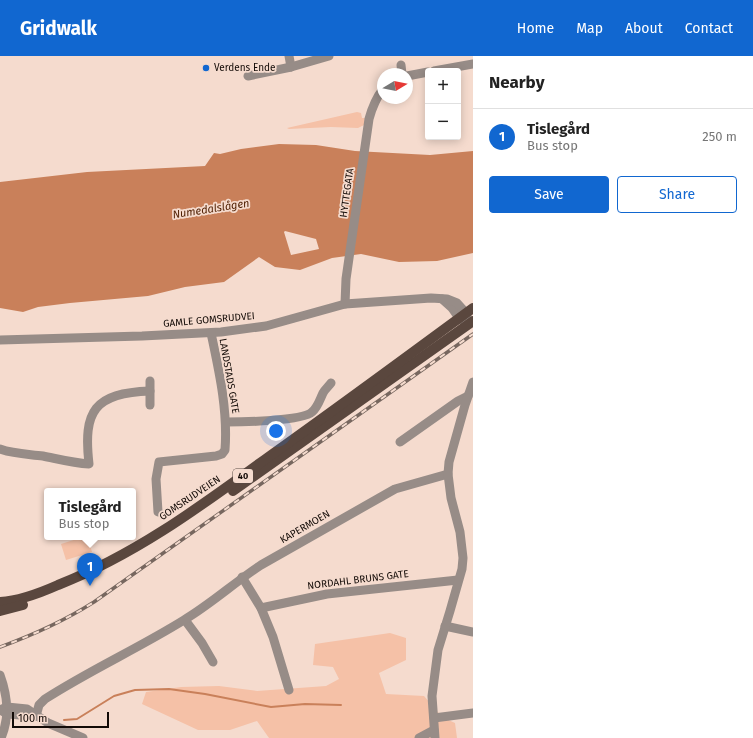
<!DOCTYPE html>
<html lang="en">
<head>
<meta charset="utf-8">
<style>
	body { margin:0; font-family:"Fira Sans",sans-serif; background:#f2f2f2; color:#222 }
	.controls { position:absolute; right:12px; top:12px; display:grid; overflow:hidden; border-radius:4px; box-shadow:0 2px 10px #0003 }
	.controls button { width:36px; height:36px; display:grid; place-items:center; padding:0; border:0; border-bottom:1px solid #e0e0e0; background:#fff; color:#222; font:20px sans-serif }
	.compass { position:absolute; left:377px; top:12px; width:36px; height:36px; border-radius:50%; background:#fff; box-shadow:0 2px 10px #0003; rotate:80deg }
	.scale { position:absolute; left:12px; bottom:10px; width:97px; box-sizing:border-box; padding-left:4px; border:2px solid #120a06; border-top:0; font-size:11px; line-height:14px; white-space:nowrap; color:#120a06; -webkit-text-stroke:3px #f5dbce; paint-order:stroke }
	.you { position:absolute; left:276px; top:375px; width:14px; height:14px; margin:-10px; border:3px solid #fff; border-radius:50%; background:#1a73e8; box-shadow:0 0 0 6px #1a73e833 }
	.badge { display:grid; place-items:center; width:26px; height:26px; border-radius:50%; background:#1167d0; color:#fff; font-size:13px; font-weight:700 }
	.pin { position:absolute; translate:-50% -33px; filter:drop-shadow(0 1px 2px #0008) }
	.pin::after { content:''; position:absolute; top:21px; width:14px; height:12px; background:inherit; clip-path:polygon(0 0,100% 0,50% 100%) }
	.popup { position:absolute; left:44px; top:432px; width:92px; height:52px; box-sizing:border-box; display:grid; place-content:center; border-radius:4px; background:#fff; filter:drop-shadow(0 1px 3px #0005); font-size:13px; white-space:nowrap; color:#767676 }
	.popup b { font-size:15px; color:#222 }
	.popup::after { content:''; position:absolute; left:50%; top:100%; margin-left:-8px; border:8px solid transparent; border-top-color:#fff }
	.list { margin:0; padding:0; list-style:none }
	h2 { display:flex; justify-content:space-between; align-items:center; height:52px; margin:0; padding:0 16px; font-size:17px }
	h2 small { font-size:13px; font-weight:400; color:#767676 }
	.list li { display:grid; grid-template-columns:26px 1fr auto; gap:12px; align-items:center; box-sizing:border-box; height:56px; padding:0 16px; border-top:1px solid #e0e0e0 }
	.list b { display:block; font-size:15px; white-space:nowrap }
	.list p { margin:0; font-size:13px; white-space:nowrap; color:#767676 }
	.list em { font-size:13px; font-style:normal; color:#767676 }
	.actions { display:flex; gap:8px; padding:12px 16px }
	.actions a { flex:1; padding:9px 0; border:1px solid #1167d0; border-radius:4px; text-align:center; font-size:14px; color:#1167d0 }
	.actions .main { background:#1167d0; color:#fff }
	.map { position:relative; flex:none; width:473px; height:682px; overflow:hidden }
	header { display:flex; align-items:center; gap:24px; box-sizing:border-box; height:56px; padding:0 20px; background:#1167d0; color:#fff }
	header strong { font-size:19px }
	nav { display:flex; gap:22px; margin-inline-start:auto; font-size:14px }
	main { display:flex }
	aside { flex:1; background:#fff }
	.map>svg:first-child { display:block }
	.green { fill:#f5c1a7 }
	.water { fill:#c9805a; fill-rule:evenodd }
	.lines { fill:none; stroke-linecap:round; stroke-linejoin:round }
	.stream { stroke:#c9805a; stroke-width:2 }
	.minor { stroke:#978c87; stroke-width:9 }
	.major { stroke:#5a473e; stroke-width:10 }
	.rail-casing { stroke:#77675f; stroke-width:3.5 }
	.rail { stroke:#f5dbce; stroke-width:2; stroke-dasharray:6; stroke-linecap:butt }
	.poi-dot { fill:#1167d0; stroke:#f5dbce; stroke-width:1.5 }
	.labels { text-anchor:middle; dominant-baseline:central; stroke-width:3.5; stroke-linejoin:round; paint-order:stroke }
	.shield { fill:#f5dbce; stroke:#564942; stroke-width:1 }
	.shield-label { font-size:9px; font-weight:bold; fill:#120a06 }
	.poi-label { font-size:10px; fill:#120a06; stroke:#f5dbce; text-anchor:start }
	.street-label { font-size:10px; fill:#120a06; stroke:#f5dbce }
	.water-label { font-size:11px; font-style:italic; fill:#502003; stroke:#f5dbce }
</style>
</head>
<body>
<header>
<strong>Gridwalk</strong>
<nav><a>Home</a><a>Map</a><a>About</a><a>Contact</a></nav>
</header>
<main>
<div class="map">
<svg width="473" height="682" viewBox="0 0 473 682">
	<rect width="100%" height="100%" fill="#f5dbce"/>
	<g class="green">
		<path d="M 357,56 L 361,57 L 362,62 L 365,62 L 364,69 L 358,72 L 331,71 L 289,73 L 287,72 Z"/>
		<path d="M 83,481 L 88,481 L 92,496 L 66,504 L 61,488 Z"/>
		<path d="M 390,577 L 406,582 L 406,604 L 379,617 L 386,638 L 424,640 L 442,661 L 455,667 L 457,682 L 269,682 L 257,665 L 230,674 L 198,674 L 142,648 L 146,636 L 181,631 L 219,630 L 257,635 L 326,630 L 339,623 L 333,611 L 313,609 L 315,588 Z"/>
	</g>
	<path class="water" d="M 279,88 L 316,89 L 355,95 L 430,99 L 473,95 L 473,197 L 437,205 L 399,206 L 361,198 L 332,202 L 300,214 L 275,211 L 259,201 L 224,226 L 185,231 L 148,240 L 70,247 L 38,251 L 23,256 L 0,252 L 0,126 L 87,116 L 205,110 L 214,97 L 220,98 L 241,93 ZM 285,175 L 316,183 L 319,193 L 291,199 L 284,176 Z"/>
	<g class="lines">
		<path class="stream" d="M 64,664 L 77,663 L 114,640 L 135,634 L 169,633 L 205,638 L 271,651 L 305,648 L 341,649"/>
		<g class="minor">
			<path d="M 289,0 L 291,11"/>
			<path d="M 401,9 L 402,18"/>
			<path d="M 434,15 L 473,8"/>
			<path d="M 248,20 L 291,11 L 329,0"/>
			<path d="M 407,20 L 428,16"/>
			<path d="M 442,243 L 452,252 L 459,262 L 464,266"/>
			<path d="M 345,248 L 346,223 L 369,63 C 372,52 376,42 383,33"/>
			<path d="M 0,284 L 142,280 L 221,276 L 266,270 L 345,248 L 431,242 L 447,243 L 457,247 L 466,257 L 468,264"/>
			<path d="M 150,349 L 150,325"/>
			<path d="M 226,366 C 242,366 302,365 312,356 C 318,351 320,343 323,337 C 325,333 329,330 331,327"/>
			<path d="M 400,386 L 458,345 L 468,340"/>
			<path d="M 0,393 C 14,398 28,398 43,400 C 58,403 73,407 89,408 C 83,355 94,337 150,335"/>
			<path d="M 158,456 L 156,423 L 159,406 L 216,400 L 222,398 L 225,394 C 228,354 219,315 211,277"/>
			<path d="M 242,521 L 261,552 L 273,581 L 289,634"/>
			<path d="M 261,552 L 327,538 L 458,524"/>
			<path d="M 185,564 L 202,587 L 213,606"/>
			<path d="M 445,570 L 473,576"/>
			<path d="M 0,619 C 8,641 10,661 1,682"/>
			<path d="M 0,654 L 7,651 L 27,653 L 48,667 L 83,682"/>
			<path d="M 2,655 L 7,658 L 36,660"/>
			<path d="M 36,660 L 39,649 L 45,643 C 90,614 139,592 184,564 C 211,548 235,526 261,509 L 395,433 L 448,418"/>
			<path d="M 434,662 L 473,657"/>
			<path d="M 419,682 L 434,674"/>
			<path d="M 435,682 L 432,640 L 438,594 L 450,555 L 462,513 L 463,502 L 460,476 L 451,442 L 448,418 L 449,406 L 465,349 L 473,326"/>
		</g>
		<g class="major">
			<path d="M 233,435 L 473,265"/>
			<path d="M 0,546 C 20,545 40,537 58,529 C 135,499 201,450 267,402 C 336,353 405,302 473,252"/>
			<path d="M 0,555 L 23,549"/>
		</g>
		<g class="rail-casing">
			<path id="rail" d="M 0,591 C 33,579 64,565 94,546 L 473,278"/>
		</g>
		<use href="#rail" class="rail"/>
	</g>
	<circle class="poi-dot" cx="206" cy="12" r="4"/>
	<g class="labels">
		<rect class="shield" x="233" y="413" width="20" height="14" rx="3"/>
		<g class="shield-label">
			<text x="243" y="420">40</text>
		</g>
		<g class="poi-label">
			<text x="214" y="12">Verdens Ende</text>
		</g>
		<g class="street-label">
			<text transform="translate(347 137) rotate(-82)">HYTTEGATA</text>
			<text transform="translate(209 264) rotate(-5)">GAMLE GOMSRUDVEI</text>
			<text transform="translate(229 320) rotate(80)">LANDSTADS GATE</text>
			<text transform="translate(190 442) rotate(-34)">GOMSRUDVEIEN</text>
			<text transform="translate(305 471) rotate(-30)">KAPERMOEN</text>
			<text transform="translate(358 524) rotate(-7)">NORDAHL BRUNS GATE</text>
		</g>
		<g class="water-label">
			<text transform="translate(211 153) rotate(-9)">Numedalslågen</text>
		</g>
	</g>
</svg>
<div class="controls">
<button>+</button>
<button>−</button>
</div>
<svg class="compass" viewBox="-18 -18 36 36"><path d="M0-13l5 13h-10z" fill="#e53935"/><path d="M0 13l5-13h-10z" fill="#767676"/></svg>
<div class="scale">100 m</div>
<div class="you"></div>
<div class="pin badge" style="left:90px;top:530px">1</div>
<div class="popup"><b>Tislegård</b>Bus stop</div>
</div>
<aside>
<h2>Nearby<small></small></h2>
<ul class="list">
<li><span class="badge">1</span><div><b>Tislegård</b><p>Bus stop</p></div><em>250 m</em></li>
</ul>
<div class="actions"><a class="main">Save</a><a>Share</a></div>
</aside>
</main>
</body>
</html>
